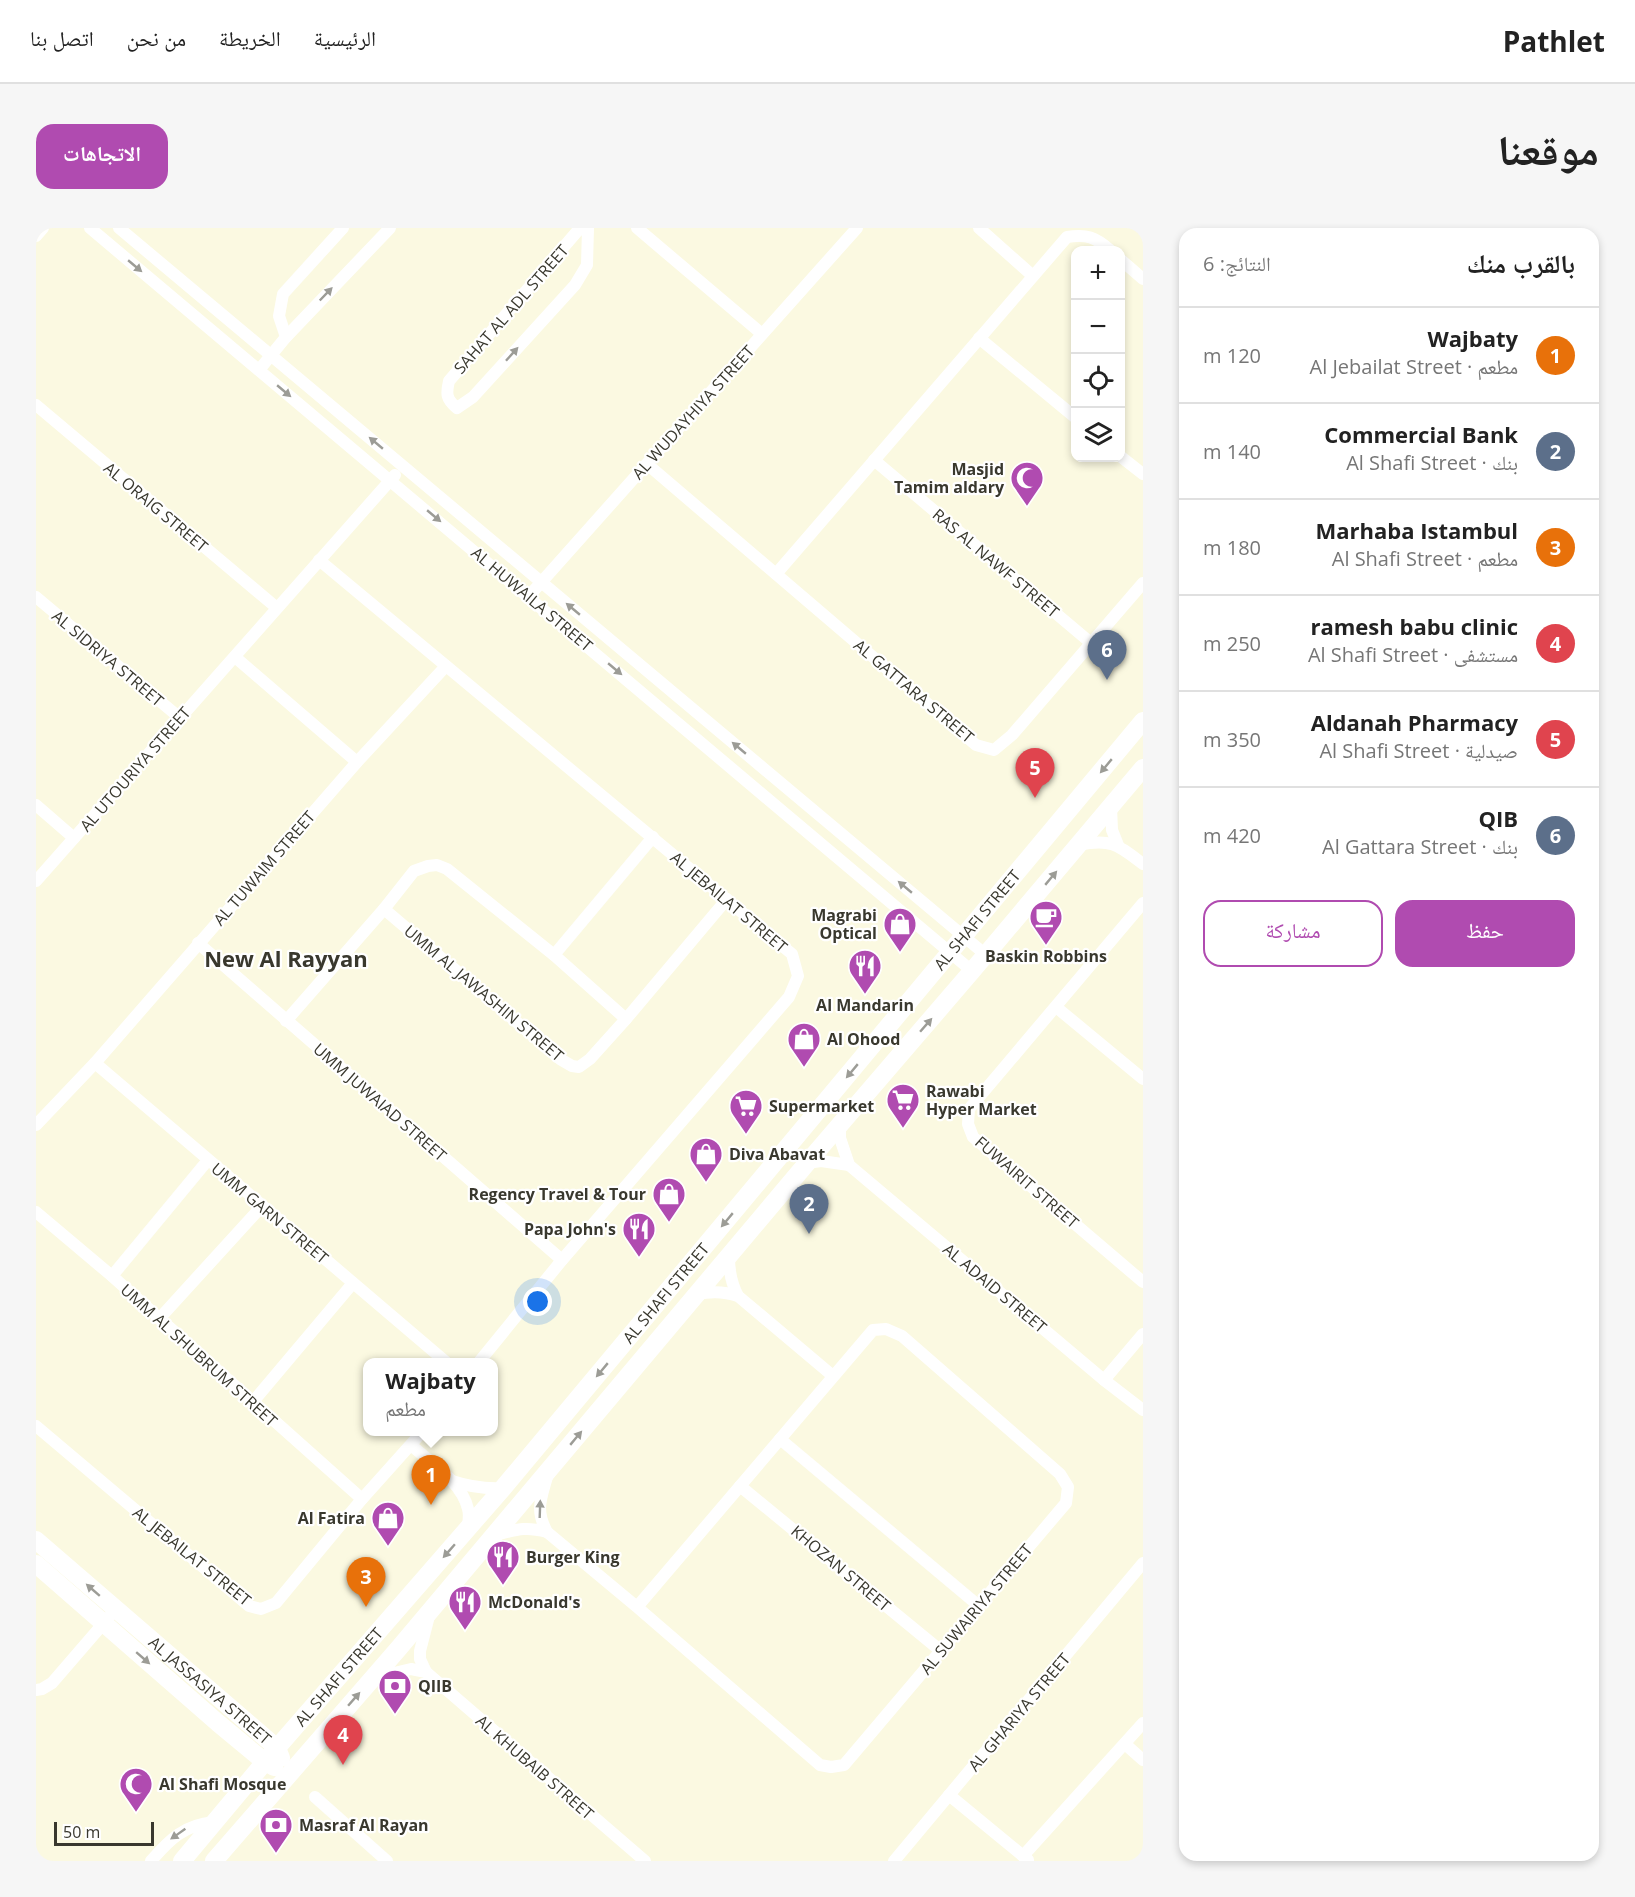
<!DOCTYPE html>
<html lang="ar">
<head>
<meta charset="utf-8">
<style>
	body { margin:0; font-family:"Open Sans","Noto Naskh Arabic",sans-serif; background:#f6f6f6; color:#222; direction:rtl }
	.controls { position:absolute; right:18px; top:18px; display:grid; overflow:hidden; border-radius:12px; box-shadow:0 3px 9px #0003 }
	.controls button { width:54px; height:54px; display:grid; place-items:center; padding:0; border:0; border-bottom:2px solid #e0e0e0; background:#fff; color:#222; font:30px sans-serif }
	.scale { position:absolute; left:18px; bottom:15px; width:100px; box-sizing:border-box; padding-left:6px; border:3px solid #39382e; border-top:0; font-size:16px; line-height:21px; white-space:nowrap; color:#39382e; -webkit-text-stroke:4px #fff; paint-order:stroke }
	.you { position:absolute; left:502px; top:1074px; width:21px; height:21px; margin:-15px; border:4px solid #fff; border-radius:50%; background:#1a73e8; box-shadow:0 0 0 9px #1a73e833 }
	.badge { display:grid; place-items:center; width:39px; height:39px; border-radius:50%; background:#b04bb0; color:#fff; font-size:20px; font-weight:700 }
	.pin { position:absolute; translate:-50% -50px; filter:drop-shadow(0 2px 3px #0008) }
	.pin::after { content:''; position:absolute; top:32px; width:21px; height:18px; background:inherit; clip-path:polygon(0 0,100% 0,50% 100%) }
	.popup { position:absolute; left:327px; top:1130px; width:135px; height:78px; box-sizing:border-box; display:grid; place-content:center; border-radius:12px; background:#fff; filter:drop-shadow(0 2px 4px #0005); font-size:20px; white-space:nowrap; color:#767676 }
	.popup b { font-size:22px; color:#222 }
	.popup::after { content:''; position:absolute; left:50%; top:100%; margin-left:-12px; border:12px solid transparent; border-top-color:#fff }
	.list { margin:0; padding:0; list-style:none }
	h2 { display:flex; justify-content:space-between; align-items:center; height:78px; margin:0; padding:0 24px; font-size:26px }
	h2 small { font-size:20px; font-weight:400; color:#767676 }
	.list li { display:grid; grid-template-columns:39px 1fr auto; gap:18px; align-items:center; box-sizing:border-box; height:96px; padding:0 24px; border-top:2px solid #e0e0e0 }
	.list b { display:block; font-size:22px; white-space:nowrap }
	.list p { margin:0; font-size:20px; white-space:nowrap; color:#767676 }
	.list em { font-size:20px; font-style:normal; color:#767676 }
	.actions { display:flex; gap:12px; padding:18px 24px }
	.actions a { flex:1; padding:14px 0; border:2px solid #b04bb0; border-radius:18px; text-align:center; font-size:21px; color:#b04bb0 }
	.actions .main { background:#b04bb0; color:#fff }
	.icon { flex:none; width:33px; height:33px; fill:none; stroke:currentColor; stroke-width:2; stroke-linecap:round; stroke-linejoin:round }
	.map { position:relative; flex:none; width:1107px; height:1633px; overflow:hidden; direction:ltr; border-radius:18px }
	header { display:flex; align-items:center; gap:36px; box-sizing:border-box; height:84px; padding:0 30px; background:#fff; border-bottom:2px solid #e0e0e0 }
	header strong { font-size:28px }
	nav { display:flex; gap:33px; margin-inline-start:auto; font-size:21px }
	.intro { display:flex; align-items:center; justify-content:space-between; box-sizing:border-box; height:144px; padding:0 36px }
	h1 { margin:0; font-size:42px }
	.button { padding:15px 27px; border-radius:18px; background:#b04bb0; color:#fff; font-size:21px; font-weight:700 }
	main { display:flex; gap:36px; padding:0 36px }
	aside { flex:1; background:#fff; border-radius:18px; box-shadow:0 3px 9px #0003 }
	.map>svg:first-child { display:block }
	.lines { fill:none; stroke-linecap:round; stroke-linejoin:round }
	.street { stroke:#fff; stroke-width:12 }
	.secondary { stroke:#fff; stroke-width:18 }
	.oneway { fill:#9c9c96 }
	.labels { text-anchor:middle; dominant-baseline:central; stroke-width:4.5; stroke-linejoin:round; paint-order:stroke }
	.street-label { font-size:16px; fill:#39382e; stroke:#fff }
	.poi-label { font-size:16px; font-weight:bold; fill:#39382e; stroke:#fff; text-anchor:start }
	.district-label { font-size:22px; font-weight:bold; fill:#39382e; stroke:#fff }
</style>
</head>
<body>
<header>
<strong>Pathlet</strong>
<nav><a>الرئيسية</a><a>الخريطة</a><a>من نحن</a><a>اتصل بنا</a></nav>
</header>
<div class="intro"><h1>موقعنا</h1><a class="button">الاتجاهات</a></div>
<main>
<aside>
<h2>بالقرب منك<small>النتائج: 6</small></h2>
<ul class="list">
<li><span class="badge" style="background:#e8710a">1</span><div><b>Wajbaty</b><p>مطعم · Al Jebailat Street</p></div><em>120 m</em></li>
<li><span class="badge" style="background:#5c6f8a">2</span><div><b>Commercial Bank</b><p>بنك · Al Shafi Street</p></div><em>140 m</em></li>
<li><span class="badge" style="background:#e8710a">3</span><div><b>Marhaba Istambul</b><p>مطعم · Al Shafi Street</p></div><em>180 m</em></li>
<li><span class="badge" style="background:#e0444e">4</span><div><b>ramesh babu clinic</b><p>مستشفى · Al Shafi Street</p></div><em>250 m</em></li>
<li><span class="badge" style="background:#e0444e">5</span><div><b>Aldanah Pharmacy</b><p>صيدلية · Al Shafi Street</p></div><em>350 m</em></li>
<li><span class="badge" style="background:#5c6f8a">6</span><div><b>QIB</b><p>بنك · Al Gattara Street</p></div><em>420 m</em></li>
</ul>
<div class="actions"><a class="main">حفظ</a><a>مشاركة</a></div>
</aside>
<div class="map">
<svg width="1107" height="1633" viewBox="0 0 1107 1633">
	<rect width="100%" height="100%" fill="#fbf9e1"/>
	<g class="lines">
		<g class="street">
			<path d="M 54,0 L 936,743"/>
			<path d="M 83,0 L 950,727"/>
			<path d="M 544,0 L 413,153 C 410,166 410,171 421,180 L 437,169 L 539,57 L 551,37 L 552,0"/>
			<path d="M 601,0 L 726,106"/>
			<path d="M 943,0 L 997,48"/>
			<path d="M 0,8 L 7,0"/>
			<path d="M 1084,31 L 1107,51"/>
			<path d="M 250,109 L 243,88 L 247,66 L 307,0"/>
			<path d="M 943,110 L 1040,190"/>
			<path d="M 223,142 L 250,109 L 354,0"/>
			<path d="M 0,177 L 241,380"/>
			<path d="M 1084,228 L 1107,246"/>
			<path d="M 838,232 L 1055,415"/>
			<path d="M 611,236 L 940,517 L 958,522 L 976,507 L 1107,355"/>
			<path d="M 283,332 L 756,726 L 762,748 L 753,769 L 526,1032 L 443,1134"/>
			<path d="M 740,346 L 1031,9 C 1051,6 1059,9 1074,22"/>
			<path d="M 493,368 L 821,0"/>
			<path d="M 0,369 L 144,490"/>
			<path d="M 199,429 L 321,534"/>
			<path d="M 0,577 L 38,610"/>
			<path d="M 1075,579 L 1076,602 L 1082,617"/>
			<path d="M 1043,617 C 1076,610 1083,618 1107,636"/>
			<path d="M 0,653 L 359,247"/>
			<path d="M 1107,675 L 933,881 L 932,896 L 937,909 L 1107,1054"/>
			<path d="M 348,681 L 524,831 L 536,838 L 543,839 L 554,831 L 590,791 L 691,671"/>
			<path d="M 162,715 L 526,1032"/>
			<path d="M 518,727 L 617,609"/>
			<path d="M 1020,779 L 1107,851"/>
			<path d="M 250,793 L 348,681 L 378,643 L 392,638 L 401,637 L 411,641 L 518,727 L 590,791"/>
			<path d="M 59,835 L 410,1134"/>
			<path d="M 0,897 L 59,835 L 321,534 L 410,438"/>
			<path d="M 804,897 L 804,910 L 813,937 L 1068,1152 L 1107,1182"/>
			<path d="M 771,935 L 785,933 L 813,937"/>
			<path d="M 0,984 L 76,1048 L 326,1271"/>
			<path d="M 693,1029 C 693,1043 695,1055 702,1068"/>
			<path d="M 76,1048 L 172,932"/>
			<path d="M 661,1066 C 676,1063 688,1063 702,1068 L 797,1148"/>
			<path d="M 123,1091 L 226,978"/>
			<path d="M 1068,1152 L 1107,1106"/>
			<path d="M 216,1175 L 317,1055"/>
			<path d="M 0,1198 L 213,1378 L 225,1381 L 240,1375 L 326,1271 L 386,1204"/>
			<path d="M 744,1211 L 943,1378"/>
			<path d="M 375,1217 C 395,1235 426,1254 432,1281 C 434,1287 432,1294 432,1300"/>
			<path d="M 416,1253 C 434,1259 448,1261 467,1260"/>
			<path d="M 704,1258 L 905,1423"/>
			<path d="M 511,1304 L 601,1379 L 784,1537 L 795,1539 L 808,1537 L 1030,1275 L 1032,1259 L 1024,1246 L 866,1108 L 850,1101 L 837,1102 L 601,1379"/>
			<path d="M 459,1307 C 480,1302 488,1298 511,1304 C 499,1282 505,1271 511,1249"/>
			<path d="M 390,1444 L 384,1431 L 384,1423 L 393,1388"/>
			<path d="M 337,1450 L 375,1441 L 390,1444 L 609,1633"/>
			<path d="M 0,1462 L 6,1461 L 16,1455 L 73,1389"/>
			<path d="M 1089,1516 L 1107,1532"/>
			<path d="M 913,1567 L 992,1632"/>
			<path d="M 279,1569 L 351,1633"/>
			<path d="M 987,1628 L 1107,1495"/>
			<path d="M 115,1633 C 134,1611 148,1597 178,1594"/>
			<path d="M 858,1633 L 1107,1335"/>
		</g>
		<g class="secondary">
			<path id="s1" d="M 0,1312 L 241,1520 L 245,1530"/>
			<path d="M 0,1336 L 182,1495 L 229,1534 L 238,1539"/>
			<path id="s2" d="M 146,1633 L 233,1529 L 467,1260 L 1107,493"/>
			<path d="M 178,1633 L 363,1420 L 771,935 L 936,743 L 1107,540"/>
		</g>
	</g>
	<defs><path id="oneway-solid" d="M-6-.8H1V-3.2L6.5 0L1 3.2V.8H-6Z" transform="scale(1.5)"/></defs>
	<g class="oneway">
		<use href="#oneway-solid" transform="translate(99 38) rotate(40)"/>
		<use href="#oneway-solid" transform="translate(290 66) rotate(-46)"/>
		<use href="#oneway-solid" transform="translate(476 126) rotate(-48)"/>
		<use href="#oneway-solid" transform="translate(248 163) rotate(40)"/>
		<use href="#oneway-solid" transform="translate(340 215) rotate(-140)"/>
		<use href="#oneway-solid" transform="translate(398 288) rotate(40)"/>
		<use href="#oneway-solid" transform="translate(537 381) rotate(-140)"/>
		<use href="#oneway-solid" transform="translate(579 441) rotate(40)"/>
		<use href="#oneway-solid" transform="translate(703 520) rotate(-140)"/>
		<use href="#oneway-solid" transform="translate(1070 538) rotate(130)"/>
		<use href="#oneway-solid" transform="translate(1015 650) rotate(-50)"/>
		<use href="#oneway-solid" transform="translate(869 659) rotate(-140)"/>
		<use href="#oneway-solid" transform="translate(890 797) rotate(-49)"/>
		<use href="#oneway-solid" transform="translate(816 843) rotate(130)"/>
		<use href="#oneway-solid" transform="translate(691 992) rotate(130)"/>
		<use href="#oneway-solid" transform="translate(566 1142) rotate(130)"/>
		<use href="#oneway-solid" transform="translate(540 1210) rotate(-50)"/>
		<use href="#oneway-solid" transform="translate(504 1281) rotate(-88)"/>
		<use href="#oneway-solid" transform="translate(413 1323) rotate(131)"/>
		<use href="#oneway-solid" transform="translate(57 1362) rotate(-139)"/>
		<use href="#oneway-solid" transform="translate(107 1430) rotate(41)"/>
		<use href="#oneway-solid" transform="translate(318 1471) rotate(-49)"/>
		<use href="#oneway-solid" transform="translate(142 1606) rotate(145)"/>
	</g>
	<defs>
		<g id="mosque-pin" transform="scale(1.725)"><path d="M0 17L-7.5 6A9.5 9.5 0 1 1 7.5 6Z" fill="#b04bb0" stroke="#fff"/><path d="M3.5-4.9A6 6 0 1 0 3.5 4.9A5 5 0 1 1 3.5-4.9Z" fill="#fff"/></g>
		<g id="cafe-pin" transform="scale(1.725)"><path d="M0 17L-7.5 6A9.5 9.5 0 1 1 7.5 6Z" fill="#b04bb0" stroke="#fff"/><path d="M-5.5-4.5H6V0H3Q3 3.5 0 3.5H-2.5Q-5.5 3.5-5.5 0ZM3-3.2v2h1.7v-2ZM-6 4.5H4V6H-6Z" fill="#fff"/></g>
		<g id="shop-pin" transform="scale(1.725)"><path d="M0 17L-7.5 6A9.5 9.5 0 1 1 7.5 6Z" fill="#b04bb0" stroke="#fff"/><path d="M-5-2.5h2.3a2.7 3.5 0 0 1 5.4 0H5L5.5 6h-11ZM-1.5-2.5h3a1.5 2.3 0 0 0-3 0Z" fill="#fff"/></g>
		<g id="restaurant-pin" transform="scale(1.725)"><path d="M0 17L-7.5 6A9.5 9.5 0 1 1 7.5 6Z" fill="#b04bb0" stroke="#fff"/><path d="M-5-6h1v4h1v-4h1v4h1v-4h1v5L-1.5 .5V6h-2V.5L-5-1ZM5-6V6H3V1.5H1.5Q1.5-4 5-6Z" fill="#fff"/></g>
		<g id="supermarket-pin" transform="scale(1.725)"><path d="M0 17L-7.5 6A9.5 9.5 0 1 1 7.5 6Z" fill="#b04bb0" stroke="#fff"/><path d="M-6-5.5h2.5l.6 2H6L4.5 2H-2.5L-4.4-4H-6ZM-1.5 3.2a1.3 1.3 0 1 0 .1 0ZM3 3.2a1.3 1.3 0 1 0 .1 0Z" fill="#fff"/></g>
		<g id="bank-pin" transform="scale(1.725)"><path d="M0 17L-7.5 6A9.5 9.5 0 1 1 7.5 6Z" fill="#b04bb0" stroke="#fff"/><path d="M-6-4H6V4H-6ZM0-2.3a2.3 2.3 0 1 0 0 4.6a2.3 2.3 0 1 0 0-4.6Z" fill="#fff"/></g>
	</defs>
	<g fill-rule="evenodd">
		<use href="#mosque-pin" x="991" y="250"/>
		<use href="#cafe-pin" x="1010" y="689"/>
		<use href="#shop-pin" x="864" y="696"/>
		<use href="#restaurant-pin" x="829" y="738"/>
		<use href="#shop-pin" x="768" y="811"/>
		<use href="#supermarket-pin" x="867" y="872"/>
		<use href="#supermarket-pin" x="710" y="878"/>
		<use href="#shop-pin" x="670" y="926"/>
		<use href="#shop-pin" x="633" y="966"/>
		<use href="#restaurant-pin" x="603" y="1001"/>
		<use href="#shop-pin" x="352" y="1290"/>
		<use href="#restaurant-pin" x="467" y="1329"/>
		<use href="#restaurant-pin" x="429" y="1374"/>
		<use href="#bank-pin" x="359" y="1458"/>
		<use href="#mosque-pin" x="100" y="1556"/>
		<use href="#bank-pin" x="240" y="1597"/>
	</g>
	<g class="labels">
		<g class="street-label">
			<text transform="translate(475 81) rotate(-49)">SAHAT AL ADL STREET</text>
			<text transform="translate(657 184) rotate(-48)">AL WUDAYHIYA STREET</text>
			<text transform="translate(120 279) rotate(40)">AL ORAIG STREET</text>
			<text transform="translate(960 335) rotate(40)">RAS AL NAWF STREET</text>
			<text transform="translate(496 371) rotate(40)">AL HUWAILA STREET</text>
			<text transform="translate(72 430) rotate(40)">AL SIDRIYA STREET</text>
			<text transform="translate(878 463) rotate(40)">AL GATTARA STREET</text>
			<text transform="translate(99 541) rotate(-49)">AL UTOURIYA STREET</text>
			<text transform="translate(228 640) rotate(-49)">AL TUWAIM STREET</text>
			<text transform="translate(693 674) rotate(40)">AL JEBAILAT STREET</text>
			<text stroke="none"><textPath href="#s2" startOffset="1232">AL SHAFI STREET</textPath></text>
			<text transform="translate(448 765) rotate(40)">UMM AL JAWASHIN STREET</text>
			<text transform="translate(344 874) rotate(41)">UMM JUWAIAD STREET</text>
			<text transform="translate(991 954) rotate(41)">FUWAIRIT STREET</text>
			<text transform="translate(234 985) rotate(40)">UMM GARN STREET</text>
			<text transform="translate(959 1060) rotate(40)">AL ADAID STREET</text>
			<text stroke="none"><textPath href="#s2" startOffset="746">AL SHAFI STREET</textPath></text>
			<text transform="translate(163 1127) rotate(42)">UMM AL SHUBRUM STREET</text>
			<text transform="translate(156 1328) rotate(39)">AL JEBAILAT STREET</text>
			<text transform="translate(805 1340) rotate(40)">KHOZAN STREET</text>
			<text transform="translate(940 1381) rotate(-50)">AL SUWAIRIYA STREET</text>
			<text stroke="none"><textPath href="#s2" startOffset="242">AL SHAFI STREET</textPath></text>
			<text stroke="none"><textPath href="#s1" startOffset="230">AL JASSASIYA STREET</textPath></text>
			<text transform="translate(983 1484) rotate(-50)">AL GHARIYA STREET</text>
			<text transform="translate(499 1539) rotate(41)">AL KHUBAIB STREET</text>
		</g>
		<g class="poi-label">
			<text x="968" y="241" text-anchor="end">Masjid<tspan x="968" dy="18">Tamim aldary</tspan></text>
			<text x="841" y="687" text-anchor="end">Magrabi<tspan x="841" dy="18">Optical</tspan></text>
			<text x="1010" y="728" text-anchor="middle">Baskin Robbins</text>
			<text x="829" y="777" text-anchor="middle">Al Mandarin</text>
			<text x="791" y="811">Al Ohood</text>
			<text x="890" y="863">Rawabi<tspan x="890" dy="18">Hyper Market</tspan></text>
			<text x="733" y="878">Supermarket</text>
			<text x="693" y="926">Diva Abavat</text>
			<text x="610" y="966" text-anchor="end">Regency Travel &amp; Tour</text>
			<text x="580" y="1001" text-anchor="end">Papa John's</text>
			<text x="329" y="1290" text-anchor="end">Al Fatira</text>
			<text x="490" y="1329">Burger King</text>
			<text x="452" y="1374">McDonald's</text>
			<text x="382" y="1458">QIIB</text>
			<text x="123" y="1556">Al Shafi Mosque</text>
			<text x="263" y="1597">Masraf Al Rayan</text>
		</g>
		<g class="district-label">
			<text x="250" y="730">New Al Rayyan</text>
		</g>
	</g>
</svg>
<div class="controls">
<button>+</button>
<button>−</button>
<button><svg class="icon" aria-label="locate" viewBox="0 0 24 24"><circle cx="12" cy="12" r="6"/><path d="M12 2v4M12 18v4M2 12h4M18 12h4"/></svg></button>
<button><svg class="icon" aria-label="layers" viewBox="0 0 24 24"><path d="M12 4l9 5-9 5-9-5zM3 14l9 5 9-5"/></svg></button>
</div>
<div class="scale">50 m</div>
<div class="you"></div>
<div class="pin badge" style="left:395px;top:1277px;background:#e8710a">1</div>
<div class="popup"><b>Wajbaty</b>مطعم</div>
<div class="pin badge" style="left:773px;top:1006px;background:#5c6f8a">2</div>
<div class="pin badge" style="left:330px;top:1379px;background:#e8710a">3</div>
<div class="pin badge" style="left:307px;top:1537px;background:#e0444e">4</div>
<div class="pin badge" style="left:999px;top:570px;background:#e0444e">5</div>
<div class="pin badge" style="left:1071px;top:452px;background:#5c6f8a">6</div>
</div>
</main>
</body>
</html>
